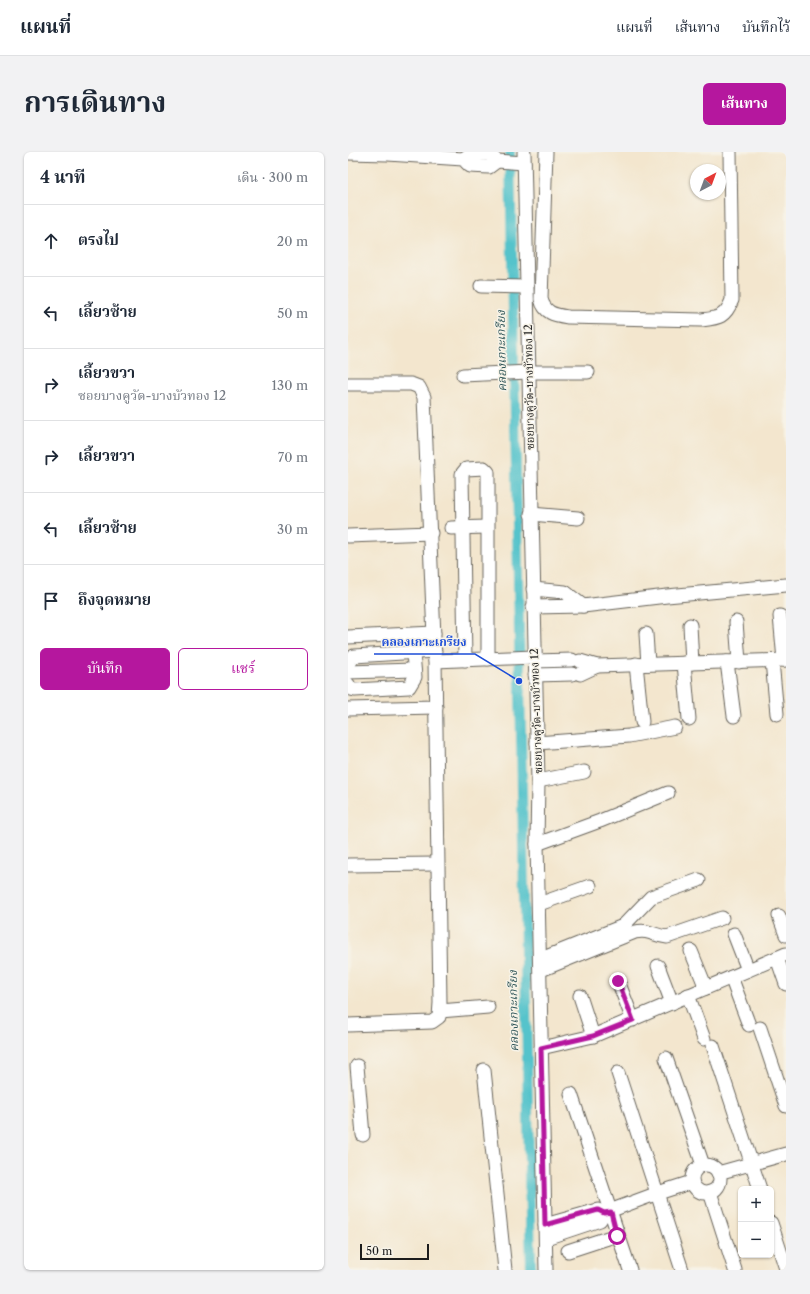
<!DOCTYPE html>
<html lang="th">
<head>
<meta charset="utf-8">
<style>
	body { margin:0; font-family:"Libre Caslon Text","Noto Serif Thai",serif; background:#f2f2f3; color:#1f2937 }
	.controls { position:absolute; right:12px; bottom:12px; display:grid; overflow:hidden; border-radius:6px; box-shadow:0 1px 3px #0004 }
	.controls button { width:36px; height:36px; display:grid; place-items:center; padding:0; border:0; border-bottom:1px solid #e0e1e3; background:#fff; color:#1f2937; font:20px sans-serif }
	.compass { position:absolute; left:342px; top:12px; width:36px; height:36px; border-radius:50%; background:#fff; box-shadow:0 1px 3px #0004; rotate:41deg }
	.scale { position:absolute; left:12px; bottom:10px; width:69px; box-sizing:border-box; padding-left:4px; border:2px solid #1c1c1c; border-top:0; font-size:11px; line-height:14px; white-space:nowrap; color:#1c1c1c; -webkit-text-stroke:3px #f7f3e8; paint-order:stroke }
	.stop { position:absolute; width:12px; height:12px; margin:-9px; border:3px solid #b5179e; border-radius:50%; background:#fff }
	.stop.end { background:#b5179e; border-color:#fff; box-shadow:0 1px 4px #0008 }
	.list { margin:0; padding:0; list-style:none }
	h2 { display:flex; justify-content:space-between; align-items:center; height:52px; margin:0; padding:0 16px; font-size:17px }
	h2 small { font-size:13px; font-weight:400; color:#747a83 }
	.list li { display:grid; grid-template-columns:26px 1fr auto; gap:12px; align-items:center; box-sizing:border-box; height:72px; padding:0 16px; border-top:1px solid #e0e1e3 }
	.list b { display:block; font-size:15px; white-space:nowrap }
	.list p { margin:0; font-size:13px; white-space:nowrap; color:#747a83 }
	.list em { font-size:13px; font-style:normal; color:#747a83 }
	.actions { display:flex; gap:8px; padding:12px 16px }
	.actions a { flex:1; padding:9px 0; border:1px solid #b5179e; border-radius:6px; text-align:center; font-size:14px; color:#b5179e }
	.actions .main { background:#b5179e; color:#fff }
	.icon { flex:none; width:22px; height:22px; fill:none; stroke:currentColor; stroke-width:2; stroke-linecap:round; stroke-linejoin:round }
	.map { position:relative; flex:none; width:438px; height:1118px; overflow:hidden; border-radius:6px }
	header { display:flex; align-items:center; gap:24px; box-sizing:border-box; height:56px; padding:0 20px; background:#fff; border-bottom:1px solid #e0e1e3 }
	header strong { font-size:19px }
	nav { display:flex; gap:22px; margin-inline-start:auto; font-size:14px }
	.intro { display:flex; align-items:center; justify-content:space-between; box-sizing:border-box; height:96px; padding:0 24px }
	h1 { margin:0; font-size:28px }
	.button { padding:10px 18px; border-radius:6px; background:#b5179e; color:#fff; font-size:14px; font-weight:700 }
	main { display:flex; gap:24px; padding:0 24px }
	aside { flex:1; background:#fff; border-radius:6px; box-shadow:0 1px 3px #0004 }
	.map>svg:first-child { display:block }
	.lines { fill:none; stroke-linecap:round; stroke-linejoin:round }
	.canal { stroke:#55c3cb; stroke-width:10 }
	.minor-casing { stroke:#67635a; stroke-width:15 }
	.minor { stroke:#fff; stroke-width:13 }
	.route { stroke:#b5179e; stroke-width:5 }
	.labels { text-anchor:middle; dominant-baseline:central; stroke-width:3; stroke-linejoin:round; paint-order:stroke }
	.street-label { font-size:11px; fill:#1c1c1c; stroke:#f7f3e8 }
	.water-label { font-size:12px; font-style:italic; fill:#305659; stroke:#f7f3e8 }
	.leader { fill:none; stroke:#1d4ed8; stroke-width:1.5 }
	.callout-dot { fill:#1d4ed8; stroke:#f7f3e8; stroke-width:1.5 }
	.callout-label { font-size:12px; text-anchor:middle; font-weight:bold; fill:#1d4ed8; stroke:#f7f3e8; stroke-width:3; stroke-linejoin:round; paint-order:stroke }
</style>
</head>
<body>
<header>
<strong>แผนที่</strong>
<nav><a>แผนที่</a><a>เส้นทาง</a><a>บันทึกไว้</a></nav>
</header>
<div class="intro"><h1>การเดินทาง</h1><a class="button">เส้นทาง</a></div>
<main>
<aside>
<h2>4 นาที<small>เดิน · 300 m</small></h2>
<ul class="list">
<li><svg class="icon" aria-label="ahead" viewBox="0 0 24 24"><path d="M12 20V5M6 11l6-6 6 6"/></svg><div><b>ตรงไป</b></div><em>20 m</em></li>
<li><svg class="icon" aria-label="left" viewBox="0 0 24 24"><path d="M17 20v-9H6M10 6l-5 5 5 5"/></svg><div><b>เลี้ยวซ้าย</b></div><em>50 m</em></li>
<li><svg class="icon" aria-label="right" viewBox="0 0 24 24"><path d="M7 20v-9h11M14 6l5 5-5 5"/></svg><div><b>เลี้ยวขวา</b><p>ซอยบางคูวัด-บางบัวทอง 12</p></div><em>130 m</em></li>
<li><svg class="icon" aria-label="right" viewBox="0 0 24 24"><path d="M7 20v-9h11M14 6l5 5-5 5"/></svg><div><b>เลี้ยวขวา</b></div><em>70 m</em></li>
<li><svg class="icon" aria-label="left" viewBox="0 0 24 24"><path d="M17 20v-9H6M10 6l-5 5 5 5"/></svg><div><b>เลี้ยวซ้าย</b></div><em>30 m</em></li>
<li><svg class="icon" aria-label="arrive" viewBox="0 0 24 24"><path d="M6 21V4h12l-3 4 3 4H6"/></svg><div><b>ถึงจุดหมาย</b></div></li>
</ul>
<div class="actions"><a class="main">บันทึก</a><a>แชร์</a></div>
</aside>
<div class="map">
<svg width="438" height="1118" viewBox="0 0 438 1118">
	<rect width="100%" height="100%" fill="#f7f3e8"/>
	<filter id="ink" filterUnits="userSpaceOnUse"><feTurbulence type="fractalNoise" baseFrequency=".025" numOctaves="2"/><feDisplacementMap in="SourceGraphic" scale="8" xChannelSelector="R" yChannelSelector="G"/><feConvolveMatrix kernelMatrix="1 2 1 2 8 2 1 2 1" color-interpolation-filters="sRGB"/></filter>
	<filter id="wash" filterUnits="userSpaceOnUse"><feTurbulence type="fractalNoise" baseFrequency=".012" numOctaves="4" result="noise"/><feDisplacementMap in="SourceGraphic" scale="16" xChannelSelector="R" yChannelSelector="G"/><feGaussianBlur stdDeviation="0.9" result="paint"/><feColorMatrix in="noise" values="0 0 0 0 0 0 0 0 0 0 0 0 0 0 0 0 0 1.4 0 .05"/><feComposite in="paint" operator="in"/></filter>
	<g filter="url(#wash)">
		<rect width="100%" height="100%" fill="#f3e6ce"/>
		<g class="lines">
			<path class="canal" d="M 162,0 L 183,1118"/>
		</g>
	</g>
	<g filter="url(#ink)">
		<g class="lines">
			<g class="minor-casing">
				<g id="minor">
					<path d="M 176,0 L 190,629 L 189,692 L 198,1118"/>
					<path d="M 198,0 L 193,147 C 197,162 207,163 220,165 L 353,168 C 370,166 377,166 384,148 L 382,0"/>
					<path d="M 0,1 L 40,2 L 115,7 L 122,14 L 141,15 L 149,9"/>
					<path d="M 115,7 L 122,2 L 141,2 L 149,9 L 176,11"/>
					<path d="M 133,134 L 178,135"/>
					<path d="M 115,223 L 180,220 L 240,220"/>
					<path d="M 0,232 L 63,232 L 71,235 L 76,245 L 87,509 L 92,851 L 91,865 L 84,870 L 0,873"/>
					<path d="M 183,362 L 230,366"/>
					<path d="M 103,376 L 139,375"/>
					<path d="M 0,384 L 83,381"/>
					<path d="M 185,437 L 217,440 L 235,454 L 185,455"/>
					<path d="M 235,454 L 319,444 L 438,433"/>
					<path d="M 432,464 L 436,508"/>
					<path d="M 388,470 L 391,510"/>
					<path d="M 342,473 L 344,511"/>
					<path d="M 298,482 L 300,512"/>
					<path d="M 0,485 L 86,481"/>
					<path d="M 117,508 L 114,322 L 118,317 L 136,316 L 140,320 L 140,507"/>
					<path d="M 87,509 L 186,505"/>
					<path d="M 186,509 L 224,508"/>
					<path d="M 232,509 L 249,514 L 438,508"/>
					<path d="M 424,509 L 429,562"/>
					<path d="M 379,510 L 386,564"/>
					<path d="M 336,511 L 341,567"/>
					<path d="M 288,512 L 294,570"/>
					<path d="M 0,520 L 66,518"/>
					<path d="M 0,521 L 1,512 L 6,504 L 87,499"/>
					<path d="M 232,522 L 249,514"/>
					<path d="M 187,523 L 224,522"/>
					<path d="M 0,532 L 3,537 L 7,538 L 61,535 L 67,525 L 65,501"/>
					<path d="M 0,557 L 88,555"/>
					<path d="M 189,591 L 281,584 L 327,575"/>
					<path d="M 190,629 L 236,620"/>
					<path d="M 189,692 L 252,669 L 320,641"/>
					<path d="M 0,713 L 89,712"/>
					<path d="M 191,752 L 242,734"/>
					<path d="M 431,764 L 438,783"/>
					<path d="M 386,782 L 400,818"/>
					<path d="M 343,799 L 358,836"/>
					<path d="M 429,806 L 438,832"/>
					<path d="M 193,807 L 275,774 L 303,745 L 351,728"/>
					<path d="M 310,814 L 324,851"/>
					<path d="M 193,818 L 287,780 C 302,777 306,784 319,785 L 374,766"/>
					<path d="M 383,825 L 401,873"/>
					<path d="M 270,829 L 285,868"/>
					<path d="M 340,843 L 356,887"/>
					<path d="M 232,844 L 245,884"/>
					<path d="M 92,859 L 140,855"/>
					<path d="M 412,876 L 438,954"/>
					<path d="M 365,894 L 412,1037"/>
					<path d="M 193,896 L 245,884 L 438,802"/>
					<path d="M 318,906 L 355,1013"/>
					<path d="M 9,914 L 15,983"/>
					<path d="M 136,918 L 157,1118"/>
					<path d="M 270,921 L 334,1118"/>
					<path d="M 223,942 L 282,1118"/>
					<circle cx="358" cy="1027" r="14"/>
					<path d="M 370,1021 L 438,1002"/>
					<path d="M 362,1040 L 387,1118"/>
					<path d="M 423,1071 L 438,1117"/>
					<path d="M 197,1073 L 250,1058 L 256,1061"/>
					<path d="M 198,1086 L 252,1068 L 256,1061 L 310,1041 L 344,1030"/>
					<path d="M 220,1099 L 269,1083"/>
				</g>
			</g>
			<use href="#minor" class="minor"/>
		</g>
	</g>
	<g class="lines" filter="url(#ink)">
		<path class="route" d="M 269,1084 L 263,1060 L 256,1061 L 250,1058 L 197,1073 L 193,896 L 245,884 L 285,868 L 270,829"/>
	</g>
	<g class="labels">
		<g class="street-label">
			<text transform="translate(181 235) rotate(-91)">ซอยบางคูวัด-บางบัวทอง 12</text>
			<text transform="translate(188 559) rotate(-92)">ซอยบางคูวัด-บางบัวทอง 12</text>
		</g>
		<g class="water-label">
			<text transform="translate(153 199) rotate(-91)">คลองเกาะเกรียง</text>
			<text transform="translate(165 859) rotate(-91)">คลองเกาะเกรียง</text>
		</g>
	</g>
	<path class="leader" d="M171 529L127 502H26"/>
	<circle class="callout-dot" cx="171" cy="529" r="4"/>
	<g class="callout-label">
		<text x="76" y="494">คลองเกาะเกรียง</text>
	</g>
</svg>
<div class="controls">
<button>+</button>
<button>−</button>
</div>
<svg class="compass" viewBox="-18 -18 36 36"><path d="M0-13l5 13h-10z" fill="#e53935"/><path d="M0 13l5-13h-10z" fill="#747a83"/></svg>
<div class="scale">50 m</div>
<div class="stop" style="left:269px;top:1084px"></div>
<div class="stop end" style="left:270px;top:829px"></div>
</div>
</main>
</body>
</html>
